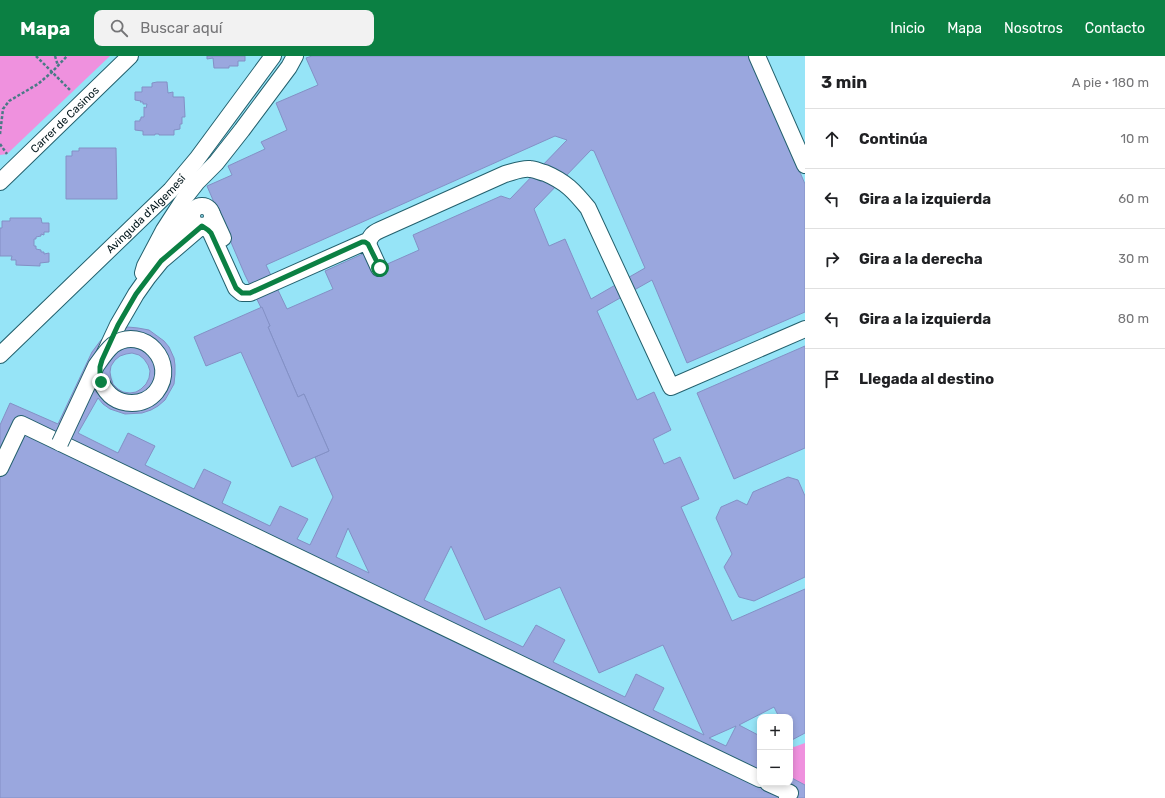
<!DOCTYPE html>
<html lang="es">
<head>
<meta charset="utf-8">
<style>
	body { margin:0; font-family:Rubik,sans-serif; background:#f2f2f2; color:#202124 }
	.controls { position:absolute; right:12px; bottom:12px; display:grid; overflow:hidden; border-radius:8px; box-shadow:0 2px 6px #0003 }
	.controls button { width:36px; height:36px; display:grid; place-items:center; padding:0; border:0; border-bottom:1px solid #e0e0e0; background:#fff; color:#202124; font:20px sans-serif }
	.stop { position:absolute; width:12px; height:12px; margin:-9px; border:3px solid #0b8043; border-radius:50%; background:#fff }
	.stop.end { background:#0b8043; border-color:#fff; box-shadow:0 1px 4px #0008 }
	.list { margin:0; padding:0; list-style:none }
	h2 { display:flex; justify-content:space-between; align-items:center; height:52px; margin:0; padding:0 16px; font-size:17px }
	h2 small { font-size:13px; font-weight:400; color:#757577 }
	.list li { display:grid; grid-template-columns:26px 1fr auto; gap:12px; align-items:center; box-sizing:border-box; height:60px; padding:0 16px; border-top:1px solid #e0e0e0 }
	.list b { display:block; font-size:15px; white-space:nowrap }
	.list em { font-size:13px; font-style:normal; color:#757577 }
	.icon { flex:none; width:22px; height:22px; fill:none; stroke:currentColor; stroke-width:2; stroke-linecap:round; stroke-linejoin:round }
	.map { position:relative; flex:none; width:805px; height:742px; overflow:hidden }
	header { display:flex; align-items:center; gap:24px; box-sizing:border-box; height:56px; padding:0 20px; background:#0b8043; color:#fff }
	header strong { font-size:19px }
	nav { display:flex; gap:22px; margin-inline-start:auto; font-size:14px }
	.search { width:280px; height:36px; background:#f2f2f2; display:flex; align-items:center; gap:10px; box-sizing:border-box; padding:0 14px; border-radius:8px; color:#757577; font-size:15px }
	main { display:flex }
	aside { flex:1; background:#fff }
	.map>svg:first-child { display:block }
	.green { fill:#ef91de }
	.building { fill:#9aa7de; stroke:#8390c5; fill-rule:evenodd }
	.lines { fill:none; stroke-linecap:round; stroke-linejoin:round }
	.minor-casing { stroke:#23606d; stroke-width:18 }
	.path { stroke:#497a86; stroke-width:2.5; stroke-dasharray:3 2; stroke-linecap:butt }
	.minor { stroke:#fff; stroke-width:16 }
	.minor-bridge-casing { stroke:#23606d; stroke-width:18; stroke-linecap:butt }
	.minor-bridge { stroke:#fff; stroke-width:16 }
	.route { stroke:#0b8043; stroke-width:5 }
	.labels { text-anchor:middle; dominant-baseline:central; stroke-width:3; stroke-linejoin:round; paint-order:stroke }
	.street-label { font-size:11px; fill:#00151a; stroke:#ebfafe }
</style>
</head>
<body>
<header>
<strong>Mapa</strong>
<div class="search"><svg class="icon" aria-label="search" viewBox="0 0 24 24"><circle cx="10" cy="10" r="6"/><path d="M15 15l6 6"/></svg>Buscar aquí</div>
<nav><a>Inicio</a><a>Mapa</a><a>Nosotros</a><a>Contacto</a></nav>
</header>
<main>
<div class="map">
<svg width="805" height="742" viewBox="0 0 805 742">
	<rect width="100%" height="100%" fill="#96e4f7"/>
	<g class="green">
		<path d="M 0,0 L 110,0 L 7,98 L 0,99 Z"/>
		<path d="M 805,687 L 805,729 L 804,729 L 790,722 L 790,688 L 794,691 Z"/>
	</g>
	<g class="building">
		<path d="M 207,0 L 245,0 L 245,5 L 238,5 L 238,10 L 229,10 L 229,12 L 214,12 L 213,2 L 207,3 Z"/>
		<path d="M 312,0 L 750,0 L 805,128 L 805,256 L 687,307 L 652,224 L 597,255 L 637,344 L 654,336 L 671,374 L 653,383 L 664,408 L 680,401 L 699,443 L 681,451 L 732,565 L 805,533 L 805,677 L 790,685 L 790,661 L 779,661 L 774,651 L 739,669 L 760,680 L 760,698 L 757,705 L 760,707 L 760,727 L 790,727 L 790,721 L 805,729 L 805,742 L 0,742 L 0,369 L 10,347 L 58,368 L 92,296 L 101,284 L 107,279 L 120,273 L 128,271 L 138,272 L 149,274 L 164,285 L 169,291 L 174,302 L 175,309 L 175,318 L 174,328 L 165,344 L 158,350 L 151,354 L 142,357 L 125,358 L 110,353 L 103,348 L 98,342 L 78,377 L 118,397 L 128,377 L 155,390 L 145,409 L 194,433 L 204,413 L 231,426 L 222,447 L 270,470 L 280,450 L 308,463 L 297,483 L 310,489 L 333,441 L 315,401 L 329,395 L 304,338 L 298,341 L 268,271 L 270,270 L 245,219 L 207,130 L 232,119 L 228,110 L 265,93 L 261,86 L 287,74 L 276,47 L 318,29 L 306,2 ZM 555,80 L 567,84 L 510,143 L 501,140 L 413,179 L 419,194 L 376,213 L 367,196 L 325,215 L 333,233 L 287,253 L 266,209 ZM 591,94 L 594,95 L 645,212 L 591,243 L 565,183 L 549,190 L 534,153 ZM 132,297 L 139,299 L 144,303 L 148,309 L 150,315 L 149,322 L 146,328 L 141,333 L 136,336 L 130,337 L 123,336 L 118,333 L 113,328 L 111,322 L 110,316 L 111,310 L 115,304 L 120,300 L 126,298 ZM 348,472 L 369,517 L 336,501 ZM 451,490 L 485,564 L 560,531 L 599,617 L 663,589 L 704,679 L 653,654 L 664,632 L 636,618 L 625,641 L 553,606 L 565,584 L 536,569 L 523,591 L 424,544 ZM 736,670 L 726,690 L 709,682 Z"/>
		<path d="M 157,26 L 167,26 L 168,37 L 173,36 L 173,41 L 184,41 L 185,61 L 182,61 L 182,68 L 180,68 L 180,73 L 174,74 L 174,79 L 159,79 L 159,78 L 155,78 L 155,79 L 143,79 L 143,75 L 135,74 L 135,65 L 140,65 L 140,63 L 141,63 L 141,61 L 144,61 L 144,51 L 146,52 L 147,48 L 143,48 L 143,46 L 140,46 L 141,45 L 135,44 L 135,36 L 142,36 L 142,31 L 152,31 L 152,27 Z"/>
		<path d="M 79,92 L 116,92 L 117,143 L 66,143 L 66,100 L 72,100 L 72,95 L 79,95 Z"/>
		<path d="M 10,162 L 41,162 L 42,167 L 49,167 L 49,176 L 44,176 L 44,179 L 41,178 L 41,180 L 36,181 L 36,183 L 34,183 L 34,190 L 36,190 L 36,193 L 41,194 L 41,196 L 44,196 L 44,198 L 49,197 L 49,206 L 40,207 L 40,210 L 16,209 L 16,204 L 11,204 L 12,200 L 0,200 L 0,172 L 2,172 L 2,165 L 10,165 Z"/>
		<path d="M 262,251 L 270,270 L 268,271 L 298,341 L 304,338 L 329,395 L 292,411 L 241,296 L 206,310 L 194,281 Z"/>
		<path d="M 805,290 L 805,392 L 734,423 L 697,337 Z"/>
		<path d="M 788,421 L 798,424 L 805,440 L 805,521 L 754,545 L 739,541 L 724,511 L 732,498 L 716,462 L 721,451 L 737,444 L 747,449 L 753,436 Z"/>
	</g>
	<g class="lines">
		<g class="minor-casing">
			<g id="minor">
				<path d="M 757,0 L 805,109"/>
				<path id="s1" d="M 0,126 L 130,0"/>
				<circle cx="202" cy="160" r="10"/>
				<path d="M 212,158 L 223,182"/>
				<path d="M 368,188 C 370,180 373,177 380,174 L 505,118 C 513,116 522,112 530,113 C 535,113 540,116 545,117 C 566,126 574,135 588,152 L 671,331 L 805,273"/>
				<path d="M 162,190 L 192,159"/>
				<path d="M 143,217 L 145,210 L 164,174 L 186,140 L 197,126 L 216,107 L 242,74 L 289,11 L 295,0"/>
				<path id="s2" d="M 0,299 L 171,134 L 197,103 L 273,0"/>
				<path d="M 104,299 L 118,269 L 136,238 L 148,221 L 161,205 L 202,170 L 209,174 L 211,177 L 236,232 L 242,237 L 250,237 L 365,186 L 368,188 L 379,212"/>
				<path d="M 0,412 L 21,368 L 760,723"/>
				<path d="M 768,727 L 790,737 L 787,742"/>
			</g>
		</g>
		<g class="path">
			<path d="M 36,0 L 70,34"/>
			<path d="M 55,0 L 58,10"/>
			<path d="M 0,78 L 3,53 L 9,45 L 38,28 L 52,16 L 67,0"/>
			<path d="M 0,88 L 7,98"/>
		</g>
		<use href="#minor" class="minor"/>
		<g class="minor-bridge-casing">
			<path id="minor-bridge" d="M 60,387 L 96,310 C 101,303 106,295 113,289 C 143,268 179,307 156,336 C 150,343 141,347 132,347 C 117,347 107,339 101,326"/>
		</g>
		<use href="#minor-bridge" class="minor-bridge"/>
	</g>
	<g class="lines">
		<path class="route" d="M 101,326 L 100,319 L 100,311 L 102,304 L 118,269 L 136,238 L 161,205 L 202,170 L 208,174 L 211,177 L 236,232 L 242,237 L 250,237 L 362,186 L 365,186 L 368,188 L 380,212"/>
	</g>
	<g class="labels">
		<g class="street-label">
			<text stroke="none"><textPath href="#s1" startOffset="90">Carrer de Casinos</textPath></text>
			<text stroke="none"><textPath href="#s2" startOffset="203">Avinguda d'Algemesí</textPath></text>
		</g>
	</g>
</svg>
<div class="controls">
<button>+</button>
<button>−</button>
</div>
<div class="stop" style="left:380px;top:212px"></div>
<div class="stop end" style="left:101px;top:326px"></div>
</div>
<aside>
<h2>3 min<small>A pie · 180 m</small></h2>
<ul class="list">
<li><svg class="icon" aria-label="ahead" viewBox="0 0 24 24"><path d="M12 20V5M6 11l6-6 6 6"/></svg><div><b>Continúa</b></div><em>10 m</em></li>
<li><svg class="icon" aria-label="left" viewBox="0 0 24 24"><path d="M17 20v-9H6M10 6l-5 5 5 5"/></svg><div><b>Gira a la izquierda</b></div><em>60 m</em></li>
<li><svg class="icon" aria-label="right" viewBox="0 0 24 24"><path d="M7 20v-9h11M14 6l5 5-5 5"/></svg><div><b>Gira a la derecha</b></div><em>30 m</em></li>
<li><svg class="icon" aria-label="left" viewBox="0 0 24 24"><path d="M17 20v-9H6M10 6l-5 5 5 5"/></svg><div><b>Gira a la izquierda</b></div><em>80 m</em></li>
<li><svg class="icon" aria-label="arrive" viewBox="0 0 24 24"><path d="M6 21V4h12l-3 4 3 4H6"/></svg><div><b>Llegada al destino</b></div></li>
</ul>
</aside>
</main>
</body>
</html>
